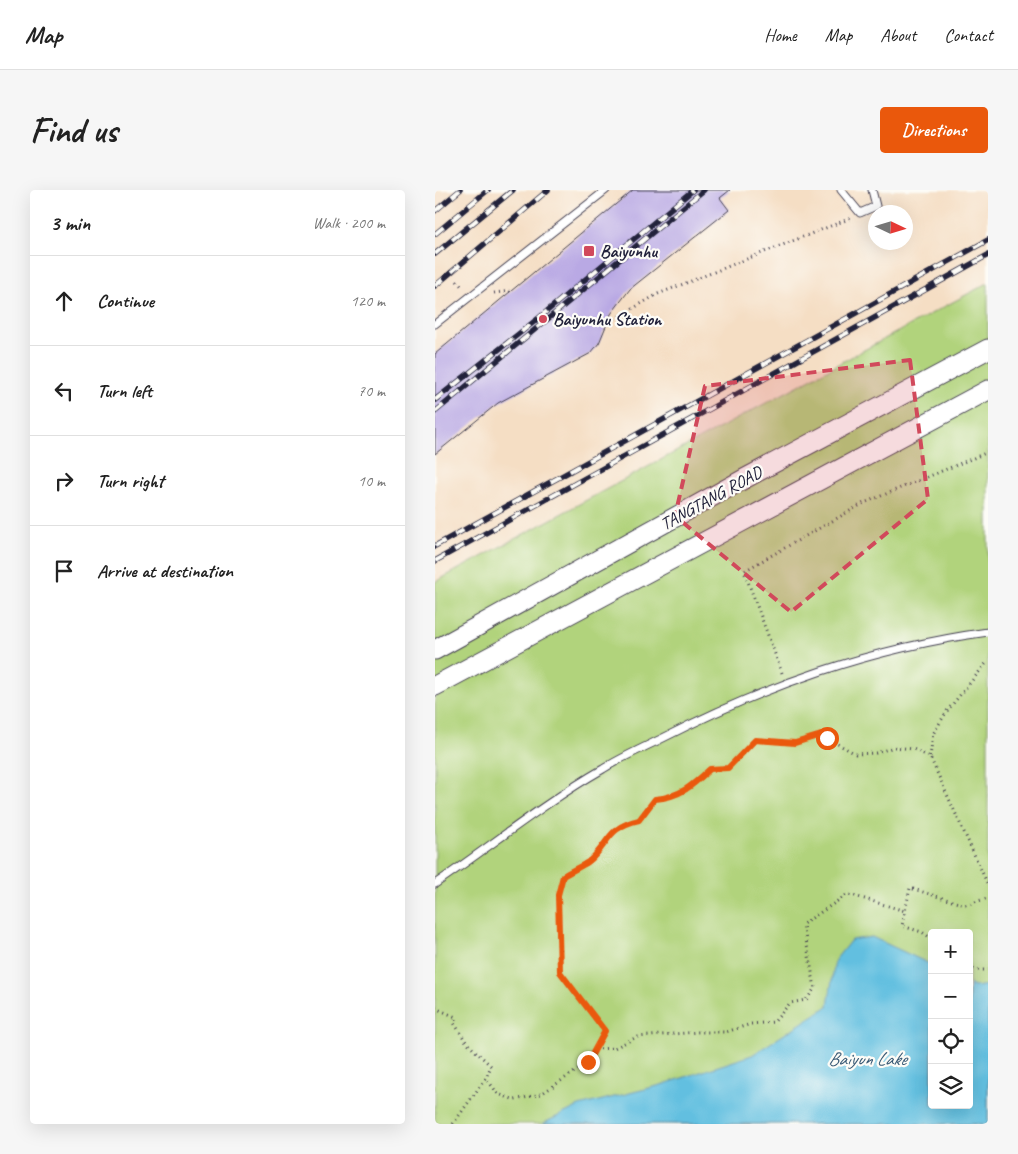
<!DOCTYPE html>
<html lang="en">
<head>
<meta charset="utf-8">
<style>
	body { margin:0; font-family:Caveat,sans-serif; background:#f6f6f6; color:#222 }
	.controls { position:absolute; right:15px; bottom:15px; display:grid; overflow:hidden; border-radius:5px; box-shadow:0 5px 20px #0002 }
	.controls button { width:45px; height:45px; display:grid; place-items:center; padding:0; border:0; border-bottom:1px solid #e0e0e0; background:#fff; color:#222; font:25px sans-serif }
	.compass { position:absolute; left:433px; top:15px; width:45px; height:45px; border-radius:50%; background:#fff; box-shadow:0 5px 20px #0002; rotate:94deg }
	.stop { position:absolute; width:15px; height:15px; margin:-11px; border:4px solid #ea580c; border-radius:50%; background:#fff }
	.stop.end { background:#ea580c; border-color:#fff; box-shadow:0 1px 5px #0008 }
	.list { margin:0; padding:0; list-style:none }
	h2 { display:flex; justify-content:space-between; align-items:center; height:65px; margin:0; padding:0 20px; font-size:21px }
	h2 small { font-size:16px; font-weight:400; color:#767676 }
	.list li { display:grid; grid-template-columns:32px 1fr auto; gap:15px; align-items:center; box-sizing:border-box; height:90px; padding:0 20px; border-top:1px solid #e0e0e0 }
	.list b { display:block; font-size:19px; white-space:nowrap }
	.list em { font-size:16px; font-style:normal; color:#767676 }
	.icon { flex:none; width:28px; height:28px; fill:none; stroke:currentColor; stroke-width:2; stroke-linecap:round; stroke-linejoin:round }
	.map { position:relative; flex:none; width:553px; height:934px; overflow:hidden; border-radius:5px }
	header { display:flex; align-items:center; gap:30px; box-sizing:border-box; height:70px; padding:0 25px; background:#fff; border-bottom:1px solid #e0e0e0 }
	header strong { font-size:24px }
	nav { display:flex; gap:28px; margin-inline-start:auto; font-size:18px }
	.intro { display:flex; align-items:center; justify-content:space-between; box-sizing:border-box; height:120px; padding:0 30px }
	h1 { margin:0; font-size:35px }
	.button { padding:12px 22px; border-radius:5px; background:#ea580c; color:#fff; font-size:18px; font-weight:700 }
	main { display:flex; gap:30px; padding:0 30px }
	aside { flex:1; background:#fff; border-radius:5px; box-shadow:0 5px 20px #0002 }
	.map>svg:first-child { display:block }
	.green { fill:#b1d37c; stroke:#6a7a5c; fill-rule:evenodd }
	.water { fill:#62bfe0; stroke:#42708e }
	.building { fill:#b9a9e4 }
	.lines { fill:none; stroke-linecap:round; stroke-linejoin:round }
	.lane-casing { stroke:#423e50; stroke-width:9 }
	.secondary-casing { stroke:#423e50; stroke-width:21 }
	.path { stroke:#423e50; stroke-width:3; stroke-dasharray:1 4; stroke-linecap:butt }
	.lane { stroke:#fff; stroke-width:7 }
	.secondary { stroke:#fff; stroke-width:19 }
	.rail-casing { stroke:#22223b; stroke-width:5.5 }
	.rail { stroke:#fdfcf7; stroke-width:4; stroke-dasharray:11; stroke-linecap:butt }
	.route { stroke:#ea580c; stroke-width:6 }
	.marked { fill:#d1495b; fill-opacity:0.2; stroke:#d1495b; stroke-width:4; stroke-dasharray:10 6; stroke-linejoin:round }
	.poi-dot { fill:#d1495b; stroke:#fdfcf7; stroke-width:2 }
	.labels { text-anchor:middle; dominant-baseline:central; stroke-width:4.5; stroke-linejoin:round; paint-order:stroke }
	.poi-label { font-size:18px; font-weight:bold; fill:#22223b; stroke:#fdfcf7; text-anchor:start }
	.street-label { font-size:18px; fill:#22223b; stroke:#fdfcf7 }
	.water-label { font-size:19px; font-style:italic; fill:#385975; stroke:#fdfcf7 }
</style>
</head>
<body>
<header>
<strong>Map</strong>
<nav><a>Home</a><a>Map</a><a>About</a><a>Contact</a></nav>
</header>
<div class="intro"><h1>Find us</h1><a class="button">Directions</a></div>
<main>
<aside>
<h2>3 min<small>Walk · 200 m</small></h2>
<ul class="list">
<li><svg class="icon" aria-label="ahead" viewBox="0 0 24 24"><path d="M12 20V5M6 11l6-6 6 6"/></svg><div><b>Continue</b></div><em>120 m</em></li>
<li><svg class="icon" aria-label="left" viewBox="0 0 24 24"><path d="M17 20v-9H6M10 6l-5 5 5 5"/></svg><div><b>Turn left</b></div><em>70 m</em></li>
<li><svg class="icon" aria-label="right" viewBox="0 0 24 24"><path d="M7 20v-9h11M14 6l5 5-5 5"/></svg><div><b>Turn right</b></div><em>10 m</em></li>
<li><svg class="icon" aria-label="arrive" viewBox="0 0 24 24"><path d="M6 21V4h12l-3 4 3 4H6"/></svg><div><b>Arrive at destination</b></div></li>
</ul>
</aside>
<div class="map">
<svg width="553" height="934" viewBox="0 0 553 934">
	<rect width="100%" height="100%" fill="#fdfcf7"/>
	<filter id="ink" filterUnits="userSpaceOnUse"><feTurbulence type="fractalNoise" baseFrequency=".02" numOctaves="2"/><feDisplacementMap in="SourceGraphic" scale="10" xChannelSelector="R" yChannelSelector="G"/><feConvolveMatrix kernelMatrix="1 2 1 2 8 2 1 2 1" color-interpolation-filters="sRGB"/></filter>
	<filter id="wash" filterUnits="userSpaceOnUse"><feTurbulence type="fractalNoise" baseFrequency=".0096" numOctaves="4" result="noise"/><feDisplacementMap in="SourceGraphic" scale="20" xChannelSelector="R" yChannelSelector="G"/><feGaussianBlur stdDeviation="1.12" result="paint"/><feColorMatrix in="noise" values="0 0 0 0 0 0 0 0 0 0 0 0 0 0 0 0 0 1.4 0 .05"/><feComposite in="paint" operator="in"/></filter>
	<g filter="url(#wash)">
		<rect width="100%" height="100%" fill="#f5dec4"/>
		<path class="green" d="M 553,93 L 553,934 L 0,934 L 0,392 ZM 497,743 L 534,743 L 534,915 L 497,915 Z"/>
		<path class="water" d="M 437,747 L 497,775 L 497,915 L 534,915 L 534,794 L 539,797 L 553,795 L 553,934 L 107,934 L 144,916 L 226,895 L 317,865 L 393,816 L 400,770 L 416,750 Z"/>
		<g id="blocks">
			<path class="building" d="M 198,0 L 295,0 L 285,8 L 294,20 L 195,99 L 176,124 L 164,153 L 156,163 L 63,213 L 0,264 L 0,164 Z"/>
		</g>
	</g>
	<g filter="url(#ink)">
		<use href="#blocks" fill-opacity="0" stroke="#423e50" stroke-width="1"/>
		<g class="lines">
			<g class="lane-casing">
				<g id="lane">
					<path d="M 406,0 L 425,23 L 441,16 L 437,0"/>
					<path d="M 0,134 L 171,0"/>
					<path d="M 0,694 C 56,656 109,613 168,579 C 187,567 208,558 228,548 C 332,495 437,458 553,442"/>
				</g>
			</g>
			<g class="secondary-casing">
				<g id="secondary">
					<path d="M 0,460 L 309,289 L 553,159"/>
					<path d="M 0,496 L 553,200"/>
				</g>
			</g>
			<g class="path">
				<path d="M 22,91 L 28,98"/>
				<path d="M 59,103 L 76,101"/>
				<path d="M 171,134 L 223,104 L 416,28"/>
				<path d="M 347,483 L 309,381 L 429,313 L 553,262"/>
				<path d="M 495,567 L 498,544 L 512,521 L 553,471"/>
				<path d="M 497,749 L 487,742 L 467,736 L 475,698 L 530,715 L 553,708"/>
				<path d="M 534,776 L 541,780 L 553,780"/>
				<path d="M 0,818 L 21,827 L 19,833 L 32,853 L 56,876 L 51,888"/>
				<path d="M 160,859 L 179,858 L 202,847 L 263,842 L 291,842 L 316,834 L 339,832 L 355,813 L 371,810 L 380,798 L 368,734 L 413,704 L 470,721"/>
				<path d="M 18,934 L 51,888 L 63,904 L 80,910 L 106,904 L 153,873 L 170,841 L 125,782 L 123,705 L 128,686 C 136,681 145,677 153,672 C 175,654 170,638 204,630 L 220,609 C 245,607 257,596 275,579 L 293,578 L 320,550 L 360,553 L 386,545 L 421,564 L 441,563 L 459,557 L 478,559 L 495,567 L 553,695"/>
			</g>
			<use href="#lane" class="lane"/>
			<use href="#secondary" class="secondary"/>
			<g class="rail-casing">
				<g id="rail">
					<path d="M 0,21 L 25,0"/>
					<path d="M 0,44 L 53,0"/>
					<path d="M 0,64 L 78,0"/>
					<path d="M 0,96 L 113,0"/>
					<path d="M 0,210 L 100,131 L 258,0"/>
					<path d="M 0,222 L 269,0"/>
					<path d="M 0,356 L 553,50"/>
					<path d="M 0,371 L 553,65"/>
				</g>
			</g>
			<use href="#rail" class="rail"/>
		</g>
	</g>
	<g class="lines" filter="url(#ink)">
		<path class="route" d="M 153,872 L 170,841 L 125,782 L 123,705 L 128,686 C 136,681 145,677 153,672 C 175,654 170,638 204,630 L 220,609 C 245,607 257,596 275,579 L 293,578 L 320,550 L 360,553 L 386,545 L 392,548"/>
	</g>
	<path class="marked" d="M 475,170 L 493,309 L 356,422 L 240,326 L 270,196 Z"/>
	<g class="poi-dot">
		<rect x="148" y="55" width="12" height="12" rx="2.5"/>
		<circle cx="108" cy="129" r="5"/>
	</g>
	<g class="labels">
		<g class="poi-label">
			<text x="165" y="61">Baiyunhu</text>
			<text x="118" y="129">Baiyunhu Station</text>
		</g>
		<g class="street-label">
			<text transform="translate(276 308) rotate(-29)">TANGTANG ROAD</text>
		</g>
		<g class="water-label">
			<text x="432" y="869">Baiyun Lake</text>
		</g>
	</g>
</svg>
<div class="controls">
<button>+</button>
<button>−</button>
<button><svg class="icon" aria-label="locate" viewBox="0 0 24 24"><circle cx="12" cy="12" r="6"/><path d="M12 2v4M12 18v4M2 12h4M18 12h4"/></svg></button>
<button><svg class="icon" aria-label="layers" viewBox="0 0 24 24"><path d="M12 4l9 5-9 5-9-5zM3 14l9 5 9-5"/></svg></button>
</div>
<svg class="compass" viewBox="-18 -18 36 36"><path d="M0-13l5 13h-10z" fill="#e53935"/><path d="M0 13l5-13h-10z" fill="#767676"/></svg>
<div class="stop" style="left:392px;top:548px"></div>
<div class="stop end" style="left:153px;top:872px"></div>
</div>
</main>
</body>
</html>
